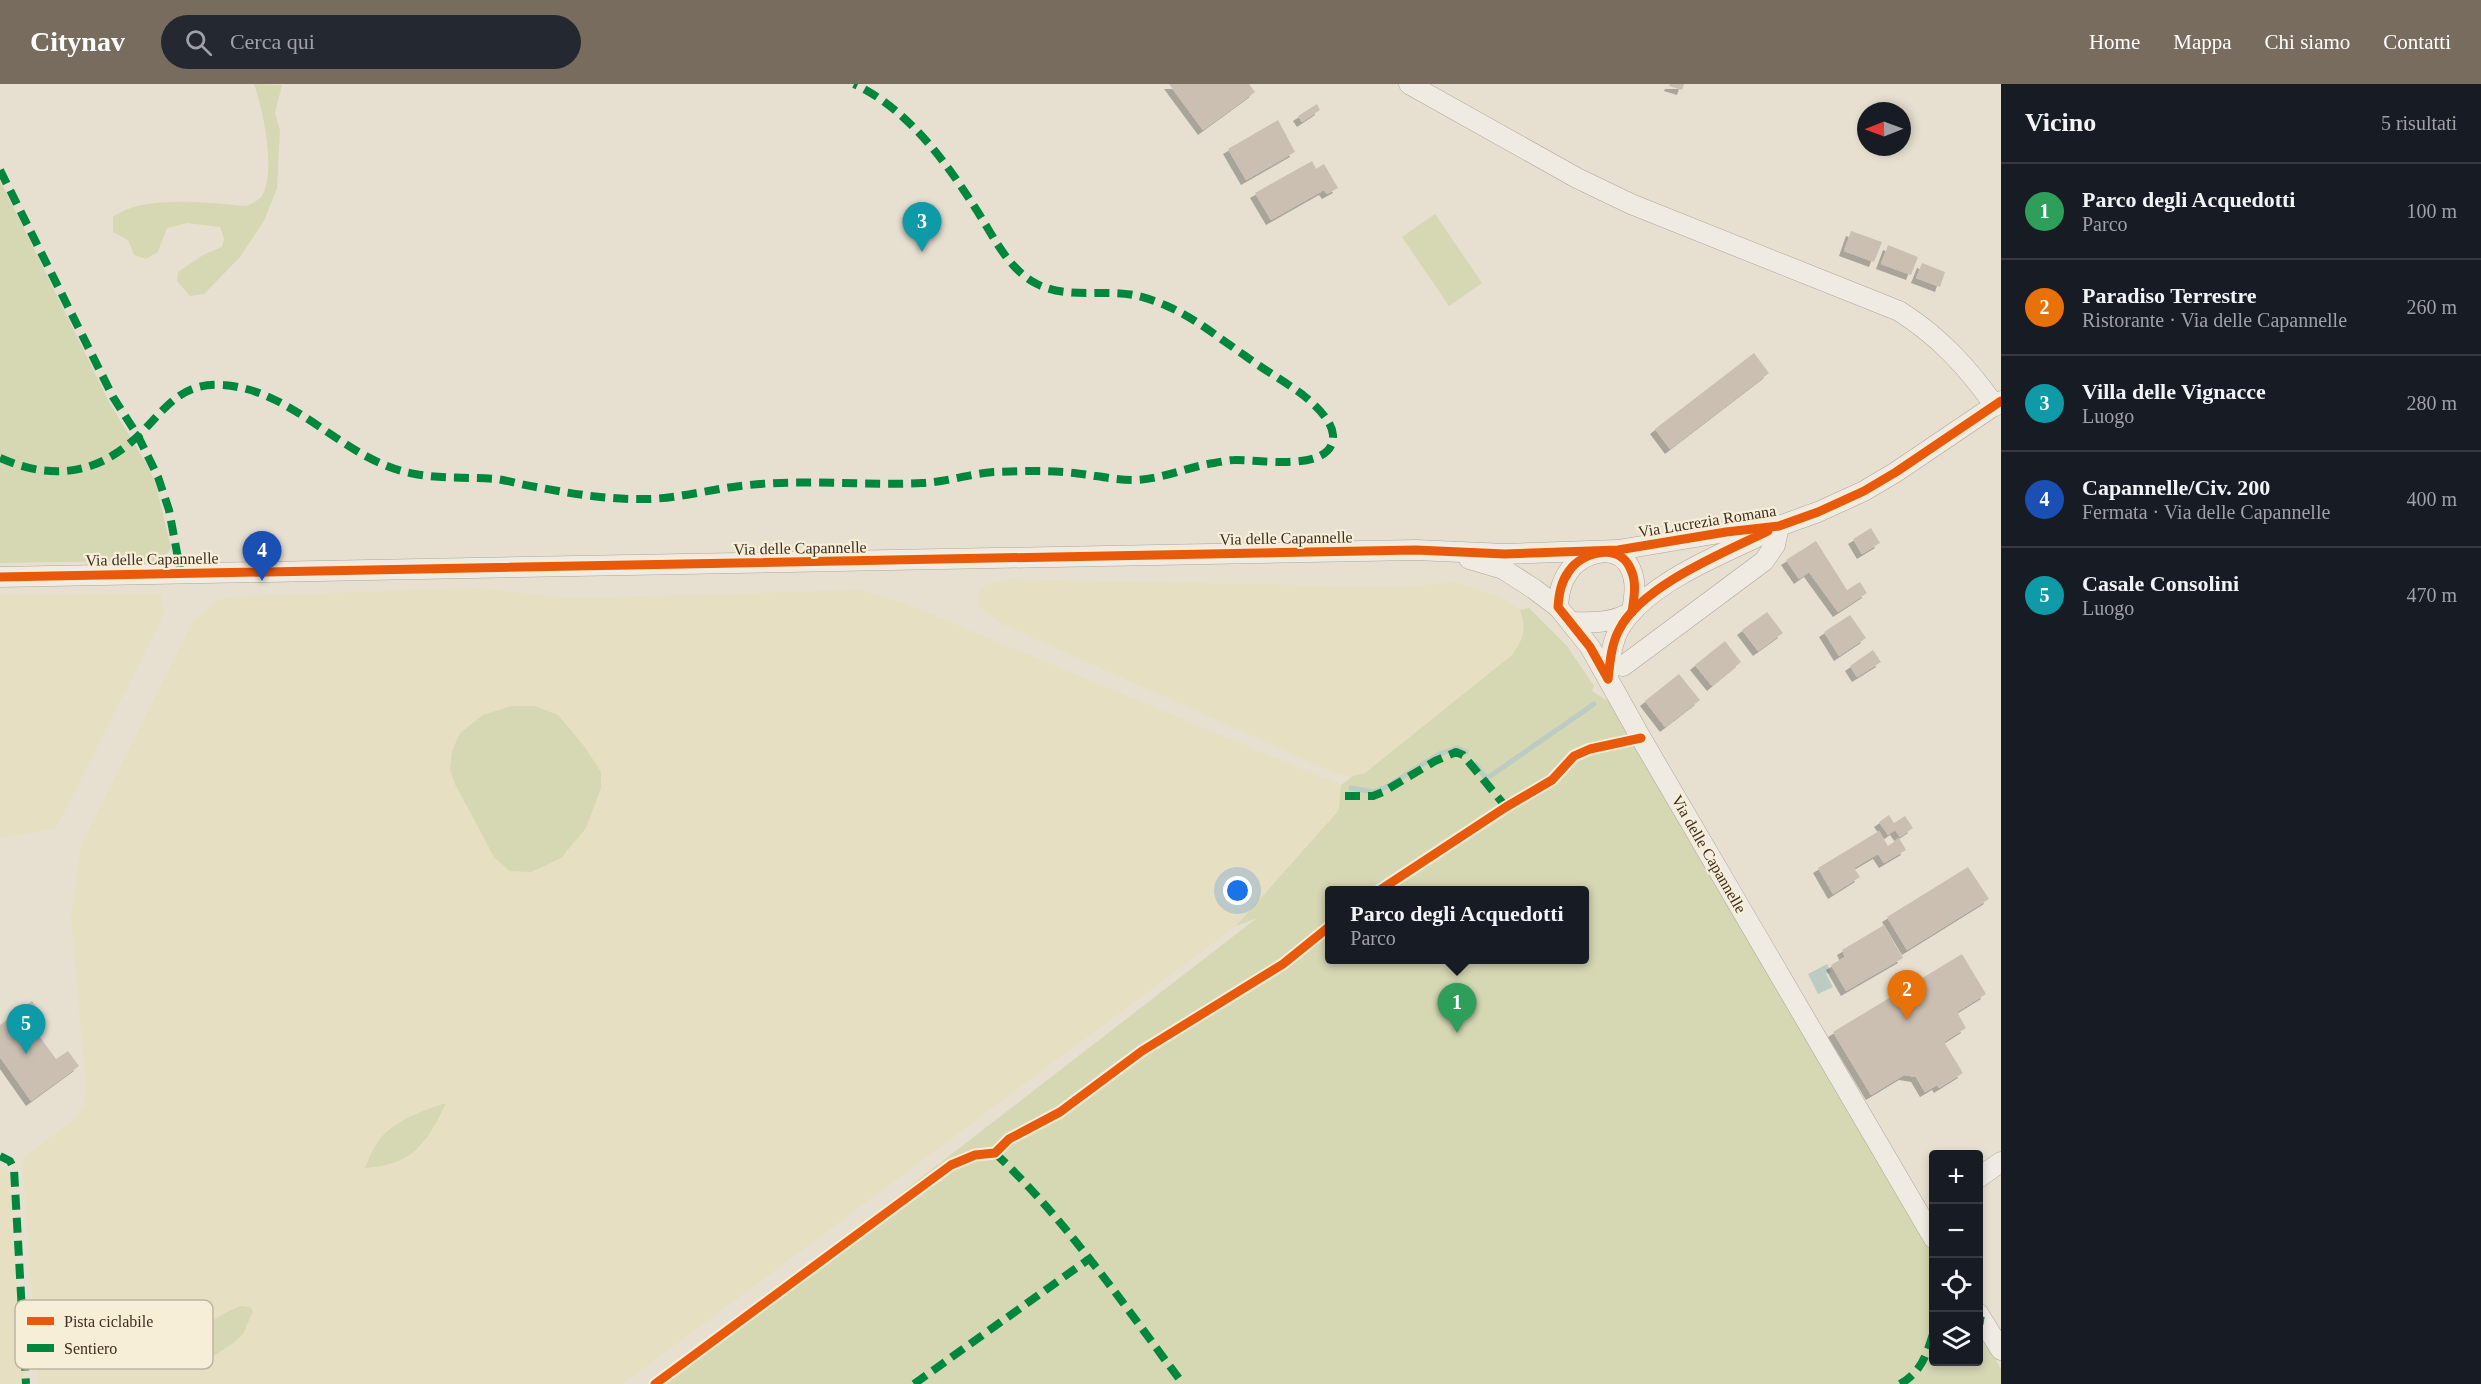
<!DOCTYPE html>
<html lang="it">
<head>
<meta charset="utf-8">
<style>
	body { margin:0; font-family:Georgia,serif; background:#242831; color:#f1f3f6 }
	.controls { position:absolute; right:18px; bottom:18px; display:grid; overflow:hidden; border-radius:6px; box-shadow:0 3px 9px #0003 }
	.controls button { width:54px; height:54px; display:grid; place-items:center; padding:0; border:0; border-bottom:2px solid #363941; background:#171b24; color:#f1f3f6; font:30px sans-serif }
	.compass { position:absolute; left:1857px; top:18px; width:54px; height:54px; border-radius:50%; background:#171b24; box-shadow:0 3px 9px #0003; rotate:269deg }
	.you { position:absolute; left:1238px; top:807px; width:21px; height:21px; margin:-15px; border:4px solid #fff; border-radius:50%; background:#1a73e8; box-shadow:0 0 0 9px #1a73e833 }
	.badge { display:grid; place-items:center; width:39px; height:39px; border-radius:50%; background:#786c5e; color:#fff; font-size:20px; font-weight:700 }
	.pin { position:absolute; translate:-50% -50px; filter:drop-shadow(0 2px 3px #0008) }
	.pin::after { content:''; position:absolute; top:32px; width:21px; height:18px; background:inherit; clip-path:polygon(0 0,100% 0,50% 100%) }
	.popup { position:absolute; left:1325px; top:802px; width:264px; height:78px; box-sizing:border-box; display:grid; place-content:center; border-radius:6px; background:#171b24; filter:drop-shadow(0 2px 4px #0005); font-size:20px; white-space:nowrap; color:#9ea1a6 }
	.popup b { font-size:22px; color:#f1f3f6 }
	.popup::after { content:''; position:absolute; left:50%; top:100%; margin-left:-12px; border:12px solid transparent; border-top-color:#171b24 }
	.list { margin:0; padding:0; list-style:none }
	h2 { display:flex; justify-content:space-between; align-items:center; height:78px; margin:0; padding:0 24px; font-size:26px }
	h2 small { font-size:20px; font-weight:400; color:#9ea1a6 }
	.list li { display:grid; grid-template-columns:39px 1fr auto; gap:18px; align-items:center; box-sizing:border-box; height:96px; padding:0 24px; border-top:2px solid #363941 }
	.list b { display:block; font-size:22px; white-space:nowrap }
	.list p { margin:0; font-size:20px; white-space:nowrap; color:#9ea1a6 }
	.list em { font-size:20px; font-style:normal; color:#9ea1a6 }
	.icon { flex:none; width:33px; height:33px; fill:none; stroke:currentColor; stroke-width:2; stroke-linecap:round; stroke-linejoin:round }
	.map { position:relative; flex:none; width:2001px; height:1300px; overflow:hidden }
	header { display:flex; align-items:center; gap:36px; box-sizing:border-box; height:84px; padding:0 30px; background:#786c5e; color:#fff }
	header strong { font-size:28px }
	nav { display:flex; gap:33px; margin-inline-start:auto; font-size:21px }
	.search { width:420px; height:54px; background:#242831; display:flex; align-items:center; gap:15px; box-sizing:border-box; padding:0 21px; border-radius:33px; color:#9ea1a6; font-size:22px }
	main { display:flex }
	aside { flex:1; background:#171b24 }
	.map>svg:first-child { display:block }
	.farmland { fill:#e6dfc2; fill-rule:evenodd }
	.green { fill:#d6d7b3; fill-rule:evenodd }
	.water { fill:#bcccc2 }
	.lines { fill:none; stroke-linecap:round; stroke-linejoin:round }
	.stream { stroke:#bcccc2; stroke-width:5 }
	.building { fill:#cbbfb2; filter:url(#shadow) }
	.minor-casing { stroke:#ada599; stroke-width:21 }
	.minor { stroke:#efebe3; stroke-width:20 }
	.quiet { stroke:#00873e; stroke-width:8; stroke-dasharray:15 8; stroke-linecap:butt }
	.cycleway-casing { stroke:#f7eed8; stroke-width:13 }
	.cycleway { stroke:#e8590c; stroke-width:9 }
	.labels { text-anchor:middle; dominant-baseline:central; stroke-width:4.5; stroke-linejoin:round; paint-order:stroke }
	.street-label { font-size:16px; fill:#3d2e20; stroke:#f7eed8 }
	.key { fill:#f7eed8; stroke:#bfb4a1; stroke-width:1.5 }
	.key-label { font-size:16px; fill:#3d2e20 }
</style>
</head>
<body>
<header>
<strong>Citynav</strong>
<div class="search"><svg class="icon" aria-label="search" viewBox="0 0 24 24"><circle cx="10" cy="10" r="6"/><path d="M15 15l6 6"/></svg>Cerca qui</div>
<nav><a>Home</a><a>Mappa</a><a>Chi siamo</a><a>Contatti</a></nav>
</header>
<main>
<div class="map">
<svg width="2001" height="1300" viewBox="0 0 2001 1300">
	<defs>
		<filter id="shadow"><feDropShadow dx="-5" dy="5" stdDeviation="0" flood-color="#0004"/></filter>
	</defs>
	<rect width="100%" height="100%" fill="#e7e0d1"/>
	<g class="farmland">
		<path d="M 1009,495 L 1398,503 L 1456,498 L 1501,513 L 1520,526 L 1525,540 L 1522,557 L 1512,571 L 1365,689 L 1353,692 L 1339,691 L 1002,540 L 978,522 L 976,513 L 983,502 Z"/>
		<path d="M 479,504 L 569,514 L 860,506 L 905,519 L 1341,701 L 1339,726 L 1236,842 L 623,1300 L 38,1300 L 22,1074 L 75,1035 L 84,1022 L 86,1004 L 71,833 L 81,760 L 192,538 L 216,517 L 236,512 ZM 445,1019 L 424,1059 L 406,1074 L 378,1083 L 394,1041 L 415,1030 Z"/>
		<path d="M 161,509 L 165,529 L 56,745 L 0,754 L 0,510 Z"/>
		<path d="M 0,1081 L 9,1088 L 26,1300 L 0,1300 Z"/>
	</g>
	<g class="green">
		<path d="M 254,0 L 282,1 L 275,29 L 280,46 L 277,104 L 264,137 L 240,173 L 204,210 L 190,212 L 177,197 L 178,188 L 203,171 L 222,163 L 224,155 L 220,143 L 187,139 L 167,144 L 158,168 L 146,175 L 134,171 L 128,156 L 113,148 L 113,133 C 144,110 208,119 246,122 C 254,119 260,116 264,108 C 275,80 263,27 254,0 Z"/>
		<path d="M 0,96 L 109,318 L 146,379 L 155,397 L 171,464 L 160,479 L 121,477 L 0,479 Z"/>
		<path d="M 1435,130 L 1482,199 L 1449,222 L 1402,153 Z"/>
		<path d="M 1529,524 L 1567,562 L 1594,602 L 1592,607 L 1613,620 L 1933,1169 L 1934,1278 L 1978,1278 L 1979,1246 L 2001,1285 L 2001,1300 L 654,1300 L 1257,834 L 1236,842 L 1339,726 L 1341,701 L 1353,692 L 1365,689 L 1512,571 C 1524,554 1527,546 1520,526 ZM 1330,806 L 1585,806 L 1585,876 L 1330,876 Z"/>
		<path d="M 512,622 L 535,622 L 558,631 L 584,662 L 601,688 L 601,704 L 586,744 L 561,774 L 531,788 L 510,787 L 494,773 L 455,700 L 450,686 L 452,667 L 460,649 L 483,631 Z"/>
		<path d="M 446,1019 C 427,1059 413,1081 365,1084 C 369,1075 373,1063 380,1055 C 397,1035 422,1027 446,1019 Z"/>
		<path d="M 240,1222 L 250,1223 L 253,1227 L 243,1250 L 233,1259 L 212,1273 L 191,1277 C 174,1255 224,1229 240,1222 Z"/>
	</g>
	<path class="water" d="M 1827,880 L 1831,888 L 1826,890 L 1833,903 L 1818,910 L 1808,890 Z"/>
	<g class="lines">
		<g class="stream">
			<path d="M 1476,681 L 1484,692 L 1489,693 L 1594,620"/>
			<path d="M 1351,704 L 1374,708 L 1388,702 L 1439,670 L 1457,664 L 1466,668"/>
		</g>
	</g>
	<g class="building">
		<path d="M 1169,0 L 1249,0 L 1255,8 L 1203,46 Z"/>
		<path d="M 1670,0 L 1684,0 L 1682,6 L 1669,2 Z"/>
		<path d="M 1317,20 L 1320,26 L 1302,38 L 1298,32 Z"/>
		<path d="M 1278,36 L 1295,68 L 1246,96 L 1228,65 Z"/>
		<path d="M 1312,77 L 1316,85 L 1324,80 L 1338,104 L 1327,110 L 1324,106 L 1271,136 L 1255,109 Z"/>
		<path d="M 1851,147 L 1882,158 L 1874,178 L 1844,167 Z"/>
		<path d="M 1888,161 L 1918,173 L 1911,191 L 1881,180 Z"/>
		<path d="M 1922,179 L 1945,188 L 1940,203 L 1916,194 Z"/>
		<path d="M 1754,269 L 1769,289 L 1670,365 L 1655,345 Z"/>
		<path d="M 1871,444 L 1880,459 L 1862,470 L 1853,455 Z"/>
		<path d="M 1816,457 L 1847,506 L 1860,498 L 1867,509 L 1838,528 L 1809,488 L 1799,495 L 1786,476 Z"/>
		<path d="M 1767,528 L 1783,549 L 1758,567 L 1742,546 Z"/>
		<path d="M 1850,531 L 1866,554 L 1839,572 L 1824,548 Z"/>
		<path d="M 1725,557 L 1741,578 L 1712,602 L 1695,581 Z"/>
		<path d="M 1873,566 L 1881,578 L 1857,593 L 1850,582 Z"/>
		<path d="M 1679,590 L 1700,616 L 1665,643 L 1645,617 Z"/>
		<path d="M 1889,731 L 1894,739 L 1905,732 L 1913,744 L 1900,753 L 1895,746 L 1888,751 L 1879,738 Z"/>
		<path d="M 1879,747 L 1888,762 L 1899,754 L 1906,766 L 1884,779 L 1878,770 L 1854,784 L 1860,793 L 1833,810 L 1818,784 Z"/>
		<path d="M 1968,783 L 1989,815 L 1907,866 L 1887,833 Z"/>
		<path d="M 1884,841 L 1903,874 L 1846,907 L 1831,881 L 1845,873 L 1842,866 Z"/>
		<path d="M 1962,870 L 1986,910 L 1957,928 L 1966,944 L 1944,958 L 1963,989 L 1939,1004 L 1937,1001 L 1925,1008 L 1916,993 L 1904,991 L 1871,1011 L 1833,948 Z"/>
		<path d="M 32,917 L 43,932 L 31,941 L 56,975 L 68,967 L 79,982 L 31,1017 L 0,973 L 0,941 Z"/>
	</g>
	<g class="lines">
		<g class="minor-casing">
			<g id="minor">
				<path d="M 1409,0 L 1577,94 L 1631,120 L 1899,227 C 1939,252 1968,284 1995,322"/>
				<path d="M 1469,475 L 1503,485 L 1534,505 L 1558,523 L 1590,563 L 1641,654 L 1934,1155"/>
				<path d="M 0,493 L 1416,466 L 1505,470 L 1618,466 L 1726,448 L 1779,442 L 1818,428 L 1864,407 L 1896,388 L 2001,317"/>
				<path d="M 1558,523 C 1559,509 1561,498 1569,487 C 1583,467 1620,458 1631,486 C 1637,499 1634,514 1632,528"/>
				<path d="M 1572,538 C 1593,539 1612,539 1632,528"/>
				<path d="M 1623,582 L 1764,477 L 1775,461 L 1779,442"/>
				<path d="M 1608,595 C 1610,578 1611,558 1621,542 C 1648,499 1721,470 1766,449"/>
				<path d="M 1978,1094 L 2001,1078"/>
				<path d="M 1978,1229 L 2001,1266"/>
			</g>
		</g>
		<use href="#minor" class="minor"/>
		<g class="quiet">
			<path d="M 0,86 L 113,313 L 138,352 L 158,393 L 169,426 L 181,490"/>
			<path d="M 0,374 C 53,397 98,391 140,350 C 166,324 181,298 223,301 C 296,306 344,378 415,390 C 442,395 470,393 497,395 C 510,397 523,401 536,403 C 573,410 610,416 648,415 C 682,414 715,404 749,401 C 806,395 865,402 922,399 C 946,398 969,390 993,388 C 1020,387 1047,386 1074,389 C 1094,391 1114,396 1135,396 C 1163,395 1187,383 1214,379 C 1221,378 1228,376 1234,376 C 1256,375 1335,390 1333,351 C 1332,336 1314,320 1303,311 C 1284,297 1263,285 1244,271 C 1219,254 1195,234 1167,222 C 1158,218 1147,214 1138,212 C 1105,204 1069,216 1037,200 C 1007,185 992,149 974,122 C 944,75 906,24 854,0"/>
			<path d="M 1345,712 L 1373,712 L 1383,708 L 1435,677 L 1456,668 L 1463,671 L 1506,723"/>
			<path d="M 995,1069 C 1067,1137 1124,1221 1183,1300"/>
			<path d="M 0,1072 L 10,1077 L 14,1085 L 26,1300"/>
			<path d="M 1978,1236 L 1984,1237"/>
			<path d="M 914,1300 L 1089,1175"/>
			<path d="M 1900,1300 C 1922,1288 1927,1269 1934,1247"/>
		</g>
		<g class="cycleway-casing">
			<g id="cycleway">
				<path d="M 0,493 L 1416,466 L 1505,470 L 1618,466 L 1726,448 L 1779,442 L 1818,428 L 1864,407 L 1896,388 L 2001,317"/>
				<path d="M 1608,595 L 1590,563 L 1558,523 C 1559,509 1561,498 1569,487 C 1583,467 1620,458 1631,486 C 1637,499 1634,514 1632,528"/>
				<path d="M 1608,595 C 1610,579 1611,561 1619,546 C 1641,502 1725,468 1768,447"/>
				<path d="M 1380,806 L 1506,723 L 1552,696 L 1574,672 L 1590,665 L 1641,654"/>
				<path d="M 655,1300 L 951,1081 L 975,1071 L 995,1069 L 1009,1055 L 1060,1028 L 1142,967 L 1283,880 L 1330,842"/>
			</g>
		</g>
		<use href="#cycleway" class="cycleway"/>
	</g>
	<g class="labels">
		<g class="street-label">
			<text transform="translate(1707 437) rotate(-9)">Via Lucrezia Romana</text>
			<text transform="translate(1286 454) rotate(-1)">Via delle Capannelle</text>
			<text transform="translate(800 464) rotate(-1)">Via delle Capannelle</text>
			<text transform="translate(152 475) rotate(-1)">Via delle Capannelle</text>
			<text transform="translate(1709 770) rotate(60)">Via delle Capannelle</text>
		</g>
	</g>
	<rect x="15" y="1216" width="198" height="69" rx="9" class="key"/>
	<rect x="27" y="1233" width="27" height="8" fill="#e8590c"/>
	<rect x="27" y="1260" width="27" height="8" fill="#00873e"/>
	<g class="key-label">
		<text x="64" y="1243">Pista ciclabile</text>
		<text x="64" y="1270">Sentiero</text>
	</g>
</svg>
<div class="controls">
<button>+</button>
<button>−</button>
<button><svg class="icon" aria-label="locate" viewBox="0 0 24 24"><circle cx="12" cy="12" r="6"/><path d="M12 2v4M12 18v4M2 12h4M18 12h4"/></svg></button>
<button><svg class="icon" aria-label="layers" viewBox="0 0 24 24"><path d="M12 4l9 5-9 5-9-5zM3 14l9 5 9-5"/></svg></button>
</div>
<svg class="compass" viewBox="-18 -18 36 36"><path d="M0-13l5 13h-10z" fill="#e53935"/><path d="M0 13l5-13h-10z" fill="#9ea1a6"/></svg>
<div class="you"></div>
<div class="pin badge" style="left:1457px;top:949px;background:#2e9e5b">1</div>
<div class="popup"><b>Parco degli Acquedotti</b>Parco</div>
<div class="pin badge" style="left:1907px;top:936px;background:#e8710a">2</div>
<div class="pin badge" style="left:922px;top:168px;background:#0f9aa8">3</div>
<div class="pin badge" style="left:262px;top:497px;background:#1a4fb4">4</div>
<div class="pin badge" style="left:26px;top:970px;background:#0f9aa8">5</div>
</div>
<aside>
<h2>Vicino<small>5 risultati</small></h2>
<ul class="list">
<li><span class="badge" style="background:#2e9e5b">1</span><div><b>Parco degli Acquedotti</b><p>Parco</p></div><em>100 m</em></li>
<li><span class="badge" style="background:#e8710a">2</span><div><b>Paradiso Terrestre</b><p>Ristorante · Via delle Capannelle</p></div><em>260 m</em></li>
<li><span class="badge" style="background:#0f9aa8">3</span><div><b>Villa delle Vignacce</b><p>Luogo</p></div><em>280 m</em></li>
<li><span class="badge" style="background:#1a4fb4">4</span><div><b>Capannelle/Civ. 200</b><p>Fermata · Via delle Capannelle</p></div><em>400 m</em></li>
<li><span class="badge" style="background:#0f9aa8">5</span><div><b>Casale Consolini</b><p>Luogo</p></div><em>470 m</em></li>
</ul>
</aside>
</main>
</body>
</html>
